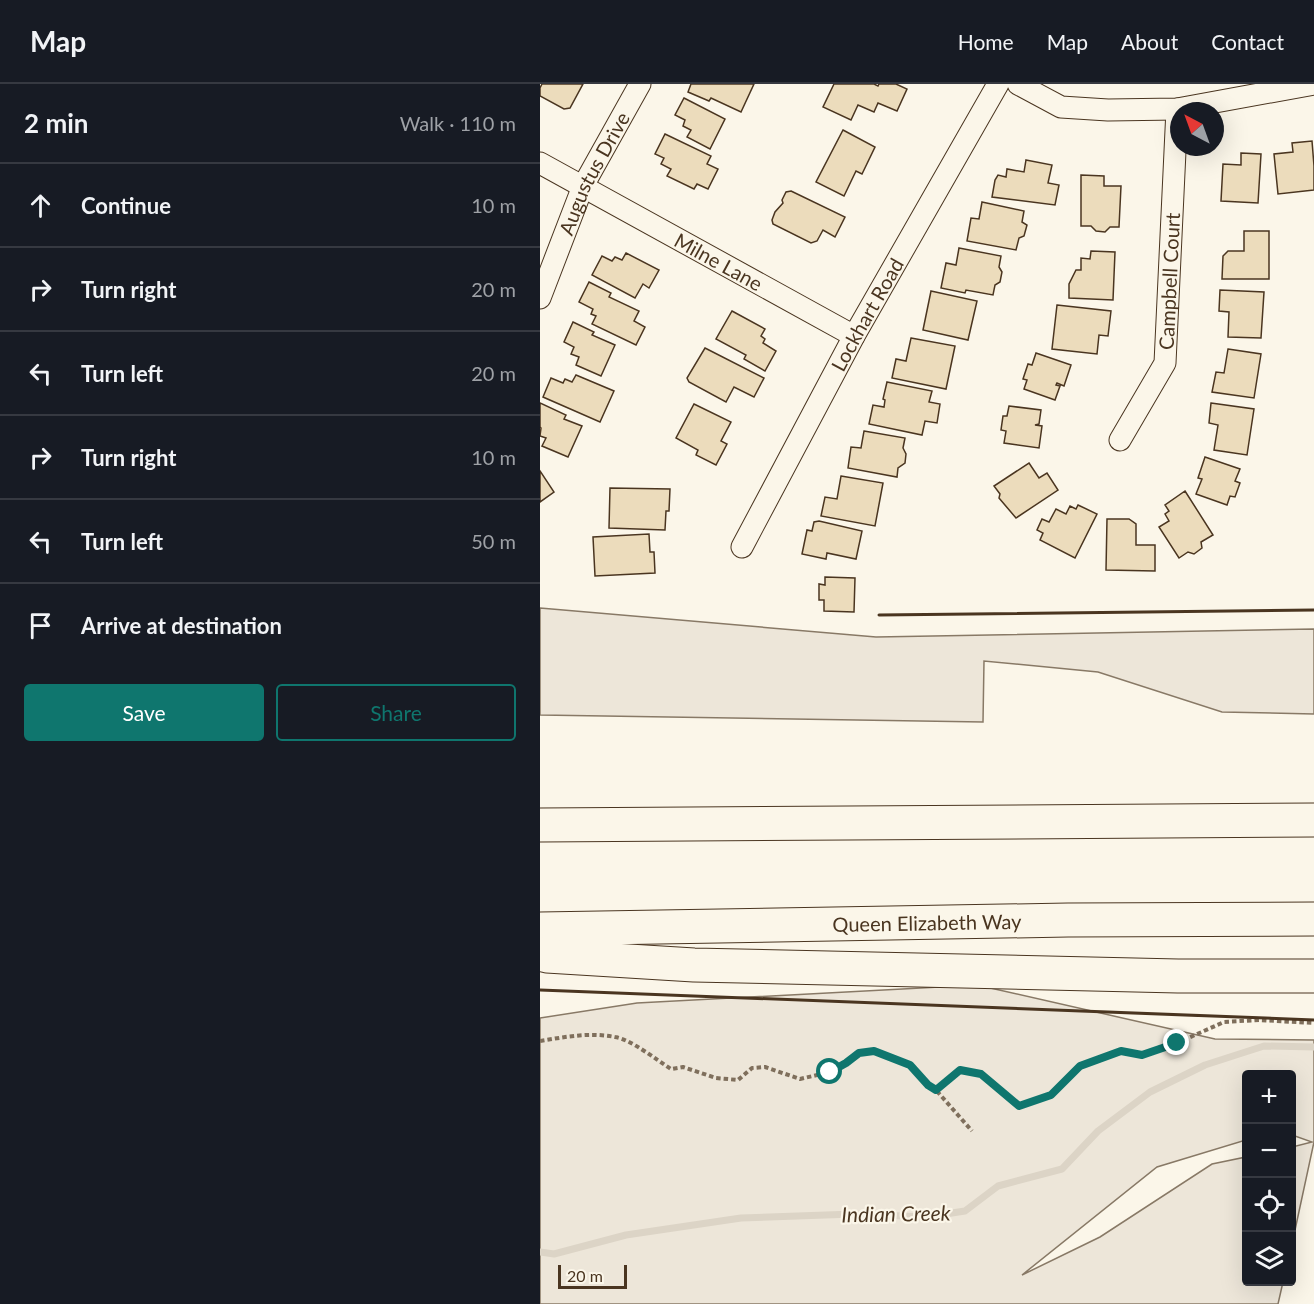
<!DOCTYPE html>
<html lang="en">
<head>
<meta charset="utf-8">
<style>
	body { margin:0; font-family:Lato,sans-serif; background:#20242c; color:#f1f3f6 }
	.controls { position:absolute; right:18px; bottom:18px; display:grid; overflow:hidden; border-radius:6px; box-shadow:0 6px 24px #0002 }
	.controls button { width:54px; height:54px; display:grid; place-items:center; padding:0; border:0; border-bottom:2px solid #363941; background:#171b24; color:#f1f3f6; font:30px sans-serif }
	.compass { position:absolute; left:630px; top:18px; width:54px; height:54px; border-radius:50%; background:#171b24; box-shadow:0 6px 24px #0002; rotate:319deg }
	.scale { position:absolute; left:18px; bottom:15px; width:69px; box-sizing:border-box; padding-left:6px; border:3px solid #4a3520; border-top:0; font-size:16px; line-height:21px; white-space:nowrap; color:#4a3520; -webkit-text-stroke:4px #fbf6e9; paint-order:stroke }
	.stop { position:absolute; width:18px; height:18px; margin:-14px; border:4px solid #0f766e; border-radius:50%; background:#fff }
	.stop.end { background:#0f766e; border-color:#fff; box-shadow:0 2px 6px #0008 }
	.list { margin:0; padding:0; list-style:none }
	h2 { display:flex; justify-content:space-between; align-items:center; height:78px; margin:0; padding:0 24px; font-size:26px }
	h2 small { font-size:20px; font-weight:400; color:#9ea1a6 }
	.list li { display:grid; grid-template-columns:39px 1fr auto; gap:18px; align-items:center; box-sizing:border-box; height:84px; padding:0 24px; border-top:2px solid #363941 }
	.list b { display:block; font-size:22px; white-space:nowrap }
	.list em { font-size:20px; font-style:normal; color:#9ea1a6 }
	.actions { display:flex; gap:12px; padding:18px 24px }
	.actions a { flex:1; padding:14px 0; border:2px solid #0f766e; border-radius:6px; text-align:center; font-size:21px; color:#0f766e }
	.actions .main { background:#0f766e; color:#fff }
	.icon { flex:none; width:33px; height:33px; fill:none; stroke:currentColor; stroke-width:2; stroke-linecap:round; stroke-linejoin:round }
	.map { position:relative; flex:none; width:774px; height:1220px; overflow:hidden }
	header { display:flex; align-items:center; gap:36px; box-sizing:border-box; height:84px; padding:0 30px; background:#171b24; border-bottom:2px solid #363941 }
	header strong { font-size:28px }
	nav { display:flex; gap:33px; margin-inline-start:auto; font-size:21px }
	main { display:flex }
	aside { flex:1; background:#171b24 }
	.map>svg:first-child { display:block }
	.green { fill:#ede6d9; stroke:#887966; stroke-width:1.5 }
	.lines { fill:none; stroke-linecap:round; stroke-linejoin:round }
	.stream { stroke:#dcd4c6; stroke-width:7 }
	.building { fill:#ecdcbc; stroke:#4a3520; stroke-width:1.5 }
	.minor-casing { stroke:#4a3520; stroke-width:23 }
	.motorway-casing { stroke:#4a3520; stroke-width:35 }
	.path { stroke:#7f6f5c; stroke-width:4; stroke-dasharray:4.5 3; stroke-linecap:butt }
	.minor { stroke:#fbf6e9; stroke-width:21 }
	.motorway { stroke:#fbf6e9; stroke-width:33 }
	.wall { stroke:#4a3520; stroke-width:3 }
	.route { stroke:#0f766e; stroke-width:8 }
	.labels { text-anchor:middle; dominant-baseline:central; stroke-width:4.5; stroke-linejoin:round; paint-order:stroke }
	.street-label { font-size:20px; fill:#4a3520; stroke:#fbf6e9 }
	.water-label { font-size:21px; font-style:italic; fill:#4a3520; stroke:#fbf6e9 }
</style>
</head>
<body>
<header>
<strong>Map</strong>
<nav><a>Home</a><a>Map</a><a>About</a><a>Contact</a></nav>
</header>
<main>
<aside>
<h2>2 min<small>Walk · 110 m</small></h2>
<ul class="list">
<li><svg class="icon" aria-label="ahead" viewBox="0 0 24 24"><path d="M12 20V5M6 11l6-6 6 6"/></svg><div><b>Continue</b></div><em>10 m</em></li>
<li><svg class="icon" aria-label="right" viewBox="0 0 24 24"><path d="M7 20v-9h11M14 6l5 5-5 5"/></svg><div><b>Turn right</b></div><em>20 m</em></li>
<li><svg class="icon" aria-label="left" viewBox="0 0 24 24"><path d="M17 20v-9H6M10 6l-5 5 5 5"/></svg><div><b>Turn left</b></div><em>20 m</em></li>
<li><svg class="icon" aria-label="right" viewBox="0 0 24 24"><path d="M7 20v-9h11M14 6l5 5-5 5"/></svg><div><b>Turn right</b></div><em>10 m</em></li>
<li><svg class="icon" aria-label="left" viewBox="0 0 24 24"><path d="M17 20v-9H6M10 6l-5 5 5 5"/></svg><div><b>Turn left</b></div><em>50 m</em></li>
<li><svg class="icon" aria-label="arrive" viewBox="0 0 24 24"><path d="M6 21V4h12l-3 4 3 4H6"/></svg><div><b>Arrive at destination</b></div></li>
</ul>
<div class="actions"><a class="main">Save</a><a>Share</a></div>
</aside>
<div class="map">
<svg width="774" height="1220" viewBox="0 0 774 1220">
	<rect width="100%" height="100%" fill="#fbf6e9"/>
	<g class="green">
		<path d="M 0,524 L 336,553 L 774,545 L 774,630 L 682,628 L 558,588 L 444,577 L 443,638 L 0,631 Z"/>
		<path d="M 437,901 L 675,955 L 774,956 L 774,1058 L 752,1160 L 752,1063 L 772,1058 L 752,1051 L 752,990 L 706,990 L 706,1056 L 617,1083 L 482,1191 L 560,1153 L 672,1080 L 706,1073 L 706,1198 L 743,1198 L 738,1220 L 0,1220 L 0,934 L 97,919 Z"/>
	</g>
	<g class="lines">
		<path class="stream" d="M 0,1168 L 14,1170 L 86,1151 L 201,1134 L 314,1130 L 386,1133 L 425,1127 L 458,1102 L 522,1085 L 558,1047 L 610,1008 L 665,981 L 724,962 L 774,963"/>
	</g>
	<g class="building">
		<path d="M 2,0 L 43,0 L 30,24 L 24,25 L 0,12 L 0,4 Z"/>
		<path d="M 151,0 L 214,0 L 201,28 L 171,14 L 169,17 L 148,8 Z"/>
		<path d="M 294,0 L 334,0 L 338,2 L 339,0 L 356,0 L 367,5 L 357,27 L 338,19 L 334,28 L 318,21 L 311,36 L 283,23 Z"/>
		<path d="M 144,14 L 185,35 L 170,65 L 147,53 L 151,46 L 143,42 L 145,36 L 135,31 Z"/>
		<path d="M 303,46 L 335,63 L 322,90 L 316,87 L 304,112 L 276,98 Z"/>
		<path d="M 125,50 L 171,72 L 167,80 L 178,85 L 168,105 L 157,100 L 154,105 L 127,92 L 131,85 L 121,80 L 124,74 L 115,70 Z"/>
		<path d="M 772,57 L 774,82 L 774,106 L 738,110 L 734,70 L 753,68 L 752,59 Z"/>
		<path d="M 701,69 L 721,70 L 718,119 L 681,117 L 683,80 L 701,81 Z"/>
		<path d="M 486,76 L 512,81 L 508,99 L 519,101 L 515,121 L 452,113 L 455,96 L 458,91 L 466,93 L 467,85 L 484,88 Z"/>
		<path d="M 541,91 L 564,92 L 564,102 L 581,102 L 579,143 L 570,143 L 565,148 L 556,147 L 551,142 L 541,142 Z"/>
		<path d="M 251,107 L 305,133 L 295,153 L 283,146 L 277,157 L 271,159 L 233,140 L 232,136 L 235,128 L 243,119 L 242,116 L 246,108 Z"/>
		<path d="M 442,118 L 484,127 L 482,138 L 487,141 L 484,152 L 479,154 L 476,166 L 427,157 L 431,134 L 439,135 Z"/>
		<path d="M 704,147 L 729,147 L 729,195 L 682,195 L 683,172 L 688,167 L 704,167 Z"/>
		<path d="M 419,164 L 461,172 L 459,183 L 462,188 L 460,198 L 455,201 L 453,211 L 426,206 L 425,209 L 401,204 L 406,179 L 416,181 Z"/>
		<path d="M 551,167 L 575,168 L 573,216 L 529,214 L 529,200 L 536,186 L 541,186 L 541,174 L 550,175 Z"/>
		<path d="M 86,169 L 119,186 L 109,204 L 103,200 L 95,214 L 52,191 L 62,172 L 72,177 L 75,173 L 82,176 Z"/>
		<path d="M 49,198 L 71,209 L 69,213 L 99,227 L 94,237 L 105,243 L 96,261 L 52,240 L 56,232 L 51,230 L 53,225 L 39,218 Z"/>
		<path d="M 680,206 L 724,208 L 721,254 L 688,253 L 689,228 L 679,227 Z"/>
		<path d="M 391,207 L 437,217 L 428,256 L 383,246 Z"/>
		<path d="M 517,221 L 571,227 L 568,252 L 559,251 L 557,270 L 512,265 Z"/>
		<path d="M 192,227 L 225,245 L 221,252 L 225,255 L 223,259 L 236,267 L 225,287 L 204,275 L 206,271 L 176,255 Z"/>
		<path d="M 33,238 L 54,248 L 52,251 L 75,261 L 61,292 L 36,281 L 39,273 L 31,270 L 34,263 L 24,258 Z"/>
		<path d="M 371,254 L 415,262 L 406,305 L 352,294 L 356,275 L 366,277 Z"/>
		<path d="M 165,264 L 224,294 L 214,313 L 194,303 L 186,318 L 149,298 L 147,294 Z"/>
		<path d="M 688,265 L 721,270 L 714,314 L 672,308 L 676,288 L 684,289 Z"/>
		<path d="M 496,269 L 531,281 L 524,302 L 517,299 L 516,301 L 520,302 L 515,316 L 484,305 L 487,296 L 483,295 L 488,280 L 492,281 Z"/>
		<path d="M 36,291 L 74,307 L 60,338 L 3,313 L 11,294 L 23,299 L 25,295 L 32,298 Z"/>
		<path d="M 347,298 L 392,307 L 389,318 L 400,320 L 397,339 L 385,337 L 382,351 L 329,340 L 333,321 L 344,323 L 345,316 L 343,315 Z"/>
		<path d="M 0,319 L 26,331 L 24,335 L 42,342 L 28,373 L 2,362 L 6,354 L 0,352 L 1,344 L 0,343 Z"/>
		<path d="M 671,319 L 714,325 L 707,371 L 674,366 L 678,341 L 669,339 Z"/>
		<path d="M 154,320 L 191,338 L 181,357 L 187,360 L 176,381 L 156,371 L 158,366 L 136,354 Z"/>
		<path d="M 469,322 L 501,326 L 499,340 L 495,341 L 502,342 L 499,364 L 464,359 L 466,347 L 461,346 L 463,332 L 467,332 Z"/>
		<path d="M 324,347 L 365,354 L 363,364 L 366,370 L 365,379 L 358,384 L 357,393 L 308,384 L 311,363 L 321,364 Z"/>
		<path d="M 665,373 L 700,385 L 695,397 L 700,399 L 695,413 L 690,412 L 687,421 L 656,410 L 662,395 L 658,394 Z"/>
		<path d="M 489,379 L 499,394 L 507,389 L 518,406 L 476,434 L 459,414 L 460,410 L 454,402 Z"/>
		<path d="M 0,387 L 14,408 L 0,418 Z"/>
		<path d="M 301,392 L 343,399 L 335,442 L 281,432 L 285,413 L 297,415 Z"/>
		<path d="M 70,404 L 130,405 L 129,427 L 126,427 L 125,446 L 69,444 Z"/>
		<path d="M 645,407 L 673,451 L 661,458 L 662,464 L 654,470 L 648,468 L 639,474 L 619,443 L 629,437 L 625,430 L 629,427 L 625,421 Z"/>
		<path d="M 538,421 L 557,430 L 535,474 L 500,456 L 503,449 L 497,446 L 502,435 L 509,438 L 516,425 L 526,430 L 530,422 L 536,425 Z"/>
		<path d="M 567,435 L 589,435 L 596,440 L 596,461 L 615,461 L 615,487 L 566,486 Z"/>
		<path d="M 279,437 L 322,447 L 316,475 L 287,469 L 286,475 L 262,470 L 267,446 L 272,447 L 274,438 Z"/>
		<path d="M 109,450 L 110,468 L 114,468 L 115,489 L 55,492 L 53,453 Z"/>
		<path d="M 285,493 L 315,494 L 314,528 L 284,527 L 284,516 L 279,516 L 279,500 L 285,501 Z"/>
	</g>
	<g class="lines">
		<g class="minor-casing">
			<g id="minor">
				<path d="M 478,0 L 521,23 L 568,26 L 637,25 L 774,0"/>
				<path id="s1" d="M 0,79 L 314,252"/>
				<path id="s2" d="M 0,214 L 43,102 L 100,0"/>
				<path id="s3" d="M 580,356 L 625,279 L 637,25"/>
				<path id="s4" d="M 202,463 L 314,252 L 458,0"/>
			</g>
		</g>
		<g class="motorway-casing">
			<g id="motorway">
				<path d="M 0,741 L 774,736"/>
				<path id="s5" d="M 0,845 L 528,836 L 774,835"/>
				<path d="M 0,870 L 7,872 L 154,881 L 638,892 L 774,892"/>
			</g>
		</g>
		<g class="path">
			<path d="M 0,957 C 25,953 50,948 75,953 C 90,955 117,976 131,985 L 143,983 L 176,994 L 198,996 L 212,984 L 225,983 L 260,995 L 290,988 L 306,979 L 319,969 L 334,967 L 370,981 L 388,1001 L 396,1006 L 432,1047"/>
			<path d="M 396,1006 L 420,986 L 440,990 L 479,1021 L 511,1011 L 540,982 L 581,967 L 602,971 L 637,959 L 684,938 L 719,936 L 774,939"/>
		</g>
		<use href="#minor" class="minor"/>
		<use href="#motorway" class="motorway"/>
		<g class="wall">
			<path d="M 339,531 L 774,526"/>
			<path d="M 0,906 L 774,936"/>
		</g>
	</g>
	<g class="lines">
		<path class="route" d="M 290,988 L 306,979 L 319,969 L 334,967 L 370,981 L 388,1001 L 396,1006 L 420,986 L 441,990 L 479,1022 L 511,1011 L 540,982 L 581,967 L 602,971 L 637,959"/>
	</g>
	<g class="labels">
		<g class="street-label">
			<text stroke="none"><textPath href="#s2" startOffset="136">Augustus Drive</textPath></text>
			<text stroke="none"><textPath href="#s1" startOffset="204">Milne Lane</textPath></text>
			<text stroke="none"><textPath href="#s3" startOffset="171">Campbell Court</textPath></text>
			<text stroke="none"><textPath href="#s4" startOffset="264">Lockhart Road</textPath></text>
			<text stroke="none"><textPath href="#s5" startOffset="387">Queen Elizabeth Way</textPath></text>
		</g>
		<g class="water-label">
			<text transform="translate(356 1129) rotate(-1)">Indian Creek</text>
		</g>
	</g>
</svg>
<div class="controls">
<button>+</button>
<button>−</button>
<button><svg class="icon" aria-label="locate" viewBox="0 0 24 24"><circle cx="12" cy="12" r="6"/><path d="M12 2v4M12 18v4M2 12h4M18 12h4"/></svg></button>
<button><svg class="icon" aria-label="layers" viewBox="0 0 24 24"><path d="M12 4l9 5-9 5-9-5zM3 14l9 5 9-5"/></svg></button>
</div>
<svg class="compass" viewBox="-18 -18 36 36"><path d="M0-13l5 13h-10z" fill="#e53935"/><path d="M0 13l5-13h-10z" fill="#9ea1a6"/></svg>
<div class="scale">20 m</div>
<div class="stop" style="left:290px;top:988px"></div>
<div class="stop end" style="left:637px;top:959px"></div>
</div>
</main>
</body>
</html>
